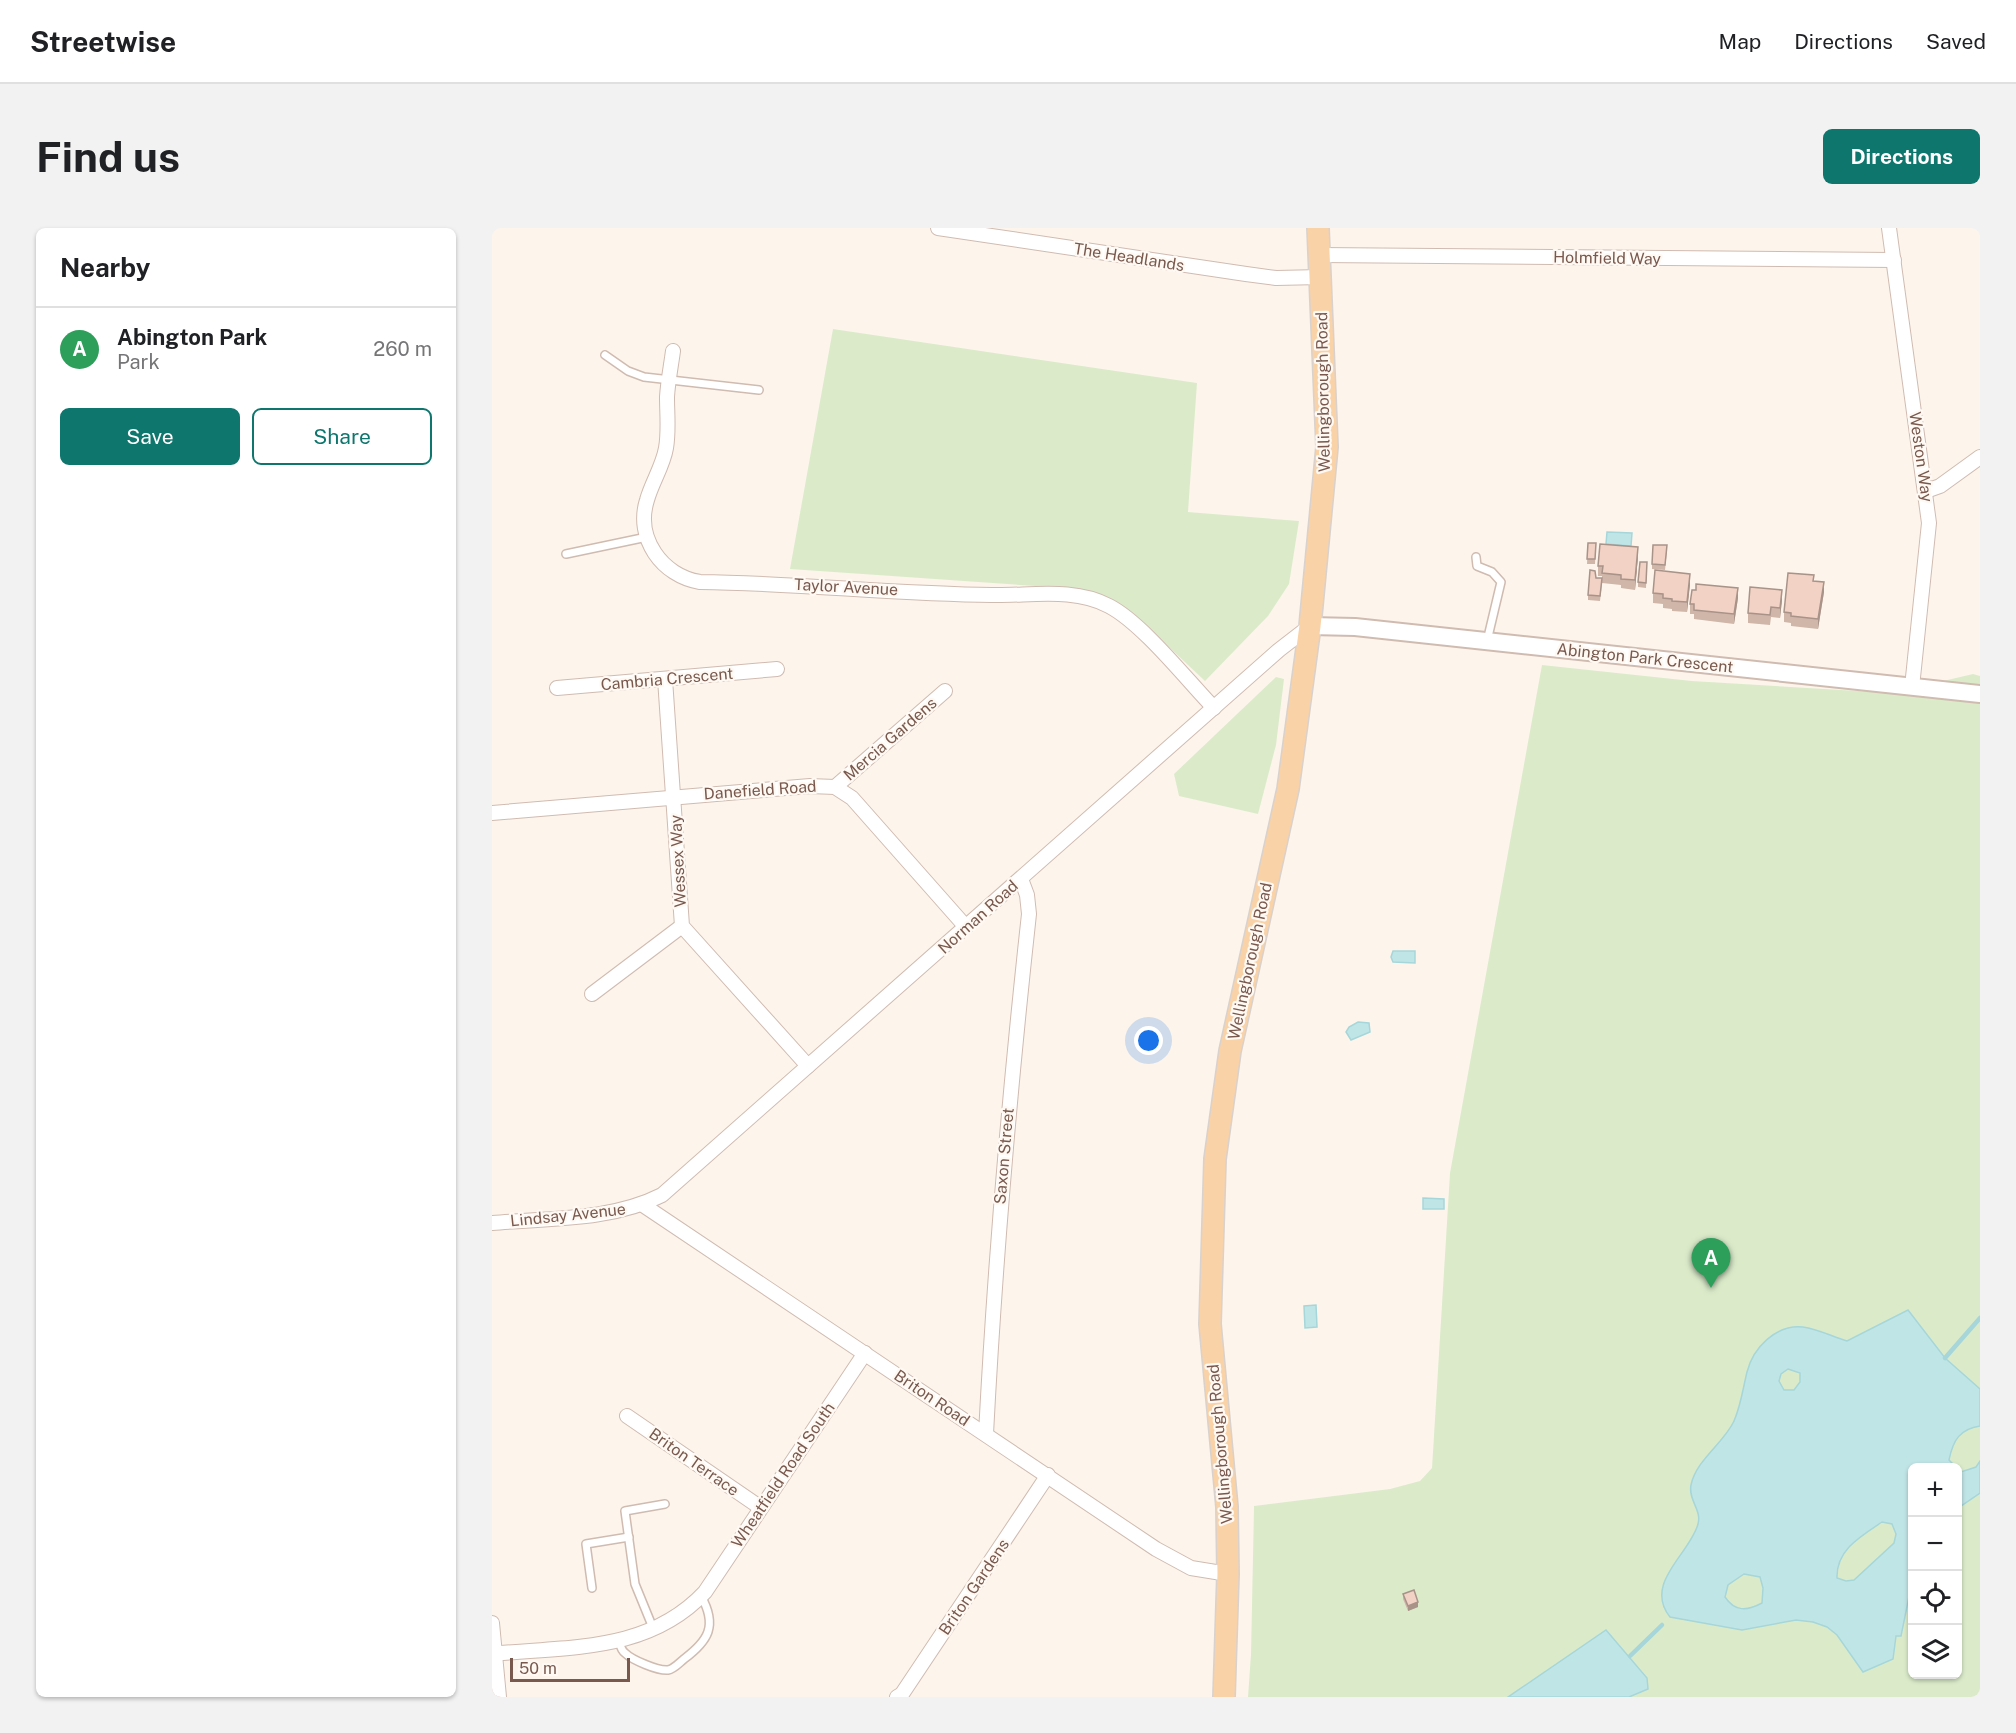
<!DOCTYPE html>
<html lang="en">
<head>
<meta charset="utf-8">
<style>
	body { margin:0; font-family:"Public Sans",sans-serif; background:#f2f2f2; color:#202124 }
	.controls { position:absolute; right:18px; bottom:18px; display:grid; overflow:hidden; border-radius:9px; box-shadow:0 2px 4px #0004 }
	.controls button { width:54px; height:54px; display:grid; place-items:center; padding:0; border:0; border-bottom:2px solid #e0e0e0; background:#fff; color:#202124; font:30px sans-serif }
	.scale { position:absolute; left:18px; bottom:15px; width:120px; box-sizing:border-box; padding-left:6px; border:3px solid #79594e; border-top:0; font-size:16px; line-height:21px; white-space:nowrap; color:#79594e; -webkit-text-stroke:4px #fff9f3; paint-order:stroke }
	.you { position:absolute; left:657px; top:813px; width:21px; height:21px; margin:-15px; border:4px solid #fff; border-radius:50%; background:#1a73e8; box-shadow:0 0 0 9px #1a73e833 }
	.badge { display:grid; place-items:center; width:39px; height:39px; border-radius:50%; background:#0f766e; color:#fff; font-size:20px; font-weight:700 }
	.pin { position:absolute; translate:-50% -50px; filter:drop-shadow(0 2px 3px #0008) }
	.pin::after { content:''; position:absolute; top:32px; width:21px; height:18px; background:inherit; clip-path:polygon(0 0,100% 0,50% 100%) }
	.list { margin:0; padding:0; list-style:none }
	h2 { display:flex; justify-content:space-between; align-items:center; height:78px; margin:0; padding:0 24px; font-size:26px }
	h2 small { font-size:20px; font-weight:400; color:#757577 }
	.list li { display:grid; grid-template-columns:39px 1fr auto; gap:18px; align-items:center; box-sizing:border-box; height:84px; padding:0 24px; border-top:2px solid #e0e0e0 }
	.list b { display:block; font-size:22px; white-space:nowrap }
	.list p { margin:0; font-size:20px; white-space:nowrap; color:#757577 }
	.list em { font-size:20px; font-style:normal; color:#757577 }
	.actions { display:flex; gap:12px; padding:18px 24px }
	.actions a { flex:1; padding:14px 0; border:2px solid #0f766e; border-radius:9px; text-align:center; font-size:21px; color:#0f766e }
	.actions .main { background:#0f766e; color:#fff }
	.icon { flex:none; width:33px; height:33px; fill:none; stroke:currentColor; stroke-width:2; stroke-linecap:round; stroke-linejoin:round }
	.map { position:relative; flex:none; width:1488px; height:1469px; overflow:hidden; border-radius:9px }
	header { display:flex; align-items:center; gap:36px; box-sizing:border-box; height:84px; padding:0 30px; background:#fff; border-bottom:2px solid #e0e0e0 }
	header strong { font-size:28px }
	nav { display:flex; gap:33px; margin-inline-start:auto; font-size:21px }
	.intro { display:flex; align-items:center; justify-content:space-between; box-sizing:border-box; height:144px; padding:0 36px }
	h1 { margin:0; font-size:42px }
	.button { padding:15px 27px; border-radius:9px; background:#0f766e; color:#fff; font-size:21px; font-weight:700 }
	main { display:flex; gap:36px; padding:0 36px }
	aside { flex:1; background:#fff; border-radius:9px; box-shadow:0 2px 4px #0004 }
	.map>svg:first-child { display:block }
	.green { fill:#dbebca; fill-rule:evenodd }
	.water { fill:#c0e5e7; stroke:#a6d6d9; stroke-width:1.5; fill-rule:evenodd }
	.lines { fill:none; stroke-linecap:round; stroke-linejoin:round }
	.stream { stroke:#a6d6d9; stroke-width:4.5 }
	.service-casing { stroke:#d0bbb1; stroke-width:10 }
	.minor-casing { stroke:#d0bbb1; stroke-width:16 }
	.tertiary-casing { stroke:#d0bbb1; stroke-width:20 }
	.primary-casing { stroke:#d9d1cd; stroke-width:24 }
	.service { stroke:#fff; stroke-width:7 }
	.minor { stroke:#fff; stroke-width:14 }
	.tertiary { stroke:#fff; stroke-width:16 }
	.primary { stroke:#f9d2a7; stroke-width:21 }
	.wall { fill:#d0b5a9 }
	.shaded-wall { fill:#a99389 }
	.building { fill:#f2d2c4; stroke:#a99389; stroke-width:1.5 }
	.labels { text-anchor:middle; dominant-baseline:central; stroke-width:4.5; stroke-linejoin:round; paint-order:stroke }
	.street-label { font-size:16px; fill:#79594e; stroke:#fff9f3 }
</style>
</head>
<body>
<header>
<strong>Streetwise</strong>
<nav><a>Map</a><a>Directions</a><a>Saved</a></nav>
</header>
<div class="intro"><h1>Find us</h1><a class="button">Directions</a></div>
<main>
<aside>
<h2>Nearby<small></small></h2>
<ul class="list">
<li><span class="badge" style="background:#2e9e5b">A</span><div><b>Abington Park</b><p>Park</p></div><em>260 m</em></li>
</ul>
<div class="actions"><a class="main">Save</a><a>Share</a></div>
</aside>
<div class="map">
<svg width="1488" height="1469" viewBox="0 0 1488 1469">
	<rect width="100%" height="100%" fill="#fdf5ec"/>
	<g class="green">
		<path d="M 341,101 L 705,155 L 696,284 L 807,293 L 797,356 L 776,388 L 713,453 L 645,389 L 611,368 L 572,360 L 298,341 Z"/>
		<path d="M 1050,437 L 1200,453 L 1400,465 L 1481,446 L 1488,448 L 1488,1469 L 756,1469 L 759,1426 L 762,1278 L 898,1261 L 928,1253 L 940,1240 L 958,945 ZM 1420,1240 L 1466,1240 L 1466,1446 L 1420,1446 Z"/>
		<path d="M 784,449 L 792,451 L 784,517 L 766,586 L 687,568 L 682,546 Z"/>
	</g>
	<g class="water">
		<path d="M 1115,304 L 1140,305 L 1139,318 L 1114,316 Z"/>
		<path d="M 901,723 L 923,723 L 923,735 L 901,734 L 899,729 Z"/>
		<path d="M 866,794 L 877,795 L 878,804 L 859,812 L 854,804 L 857,799 Z"/>
		<path d="M 931,970 L 952,971 L 952,981 L 931,981 Z"/>
		<path d="M 824,1077 L 825,1099 L 813,1100 L 812,1078 Z"/>
		<path d="M 1416,1082 L 1453,1130 L 1488,1161 L 1488,1198 C 1468,1201 1461,1212 1457,1232 L 1464,1239 L 1420,1240 L 1420,1354 L 1409,1408 L 1404,1408 L 1401,1431 L 1371,1444 L 1345,1407 L 1335,1399 L 1321,1394 L 1304,1392 L 1250,1402 L 1178,1389 C 1151,1355 1198,1326 1206,1296 C 1210,1282 1196,1272 1199,1257 C 1204,1232 1232,1215 1242,1193 C 1249,1177 1251,1160 1255,1144 C 1261,1120 1284,1096 1311,1099 C 1326,1101 1341,1109 1355,1113 ZM 1296,1141 L 1308,1145 L 1308,1154 L 1302,1162 L 1292,1162 L 1287,1153 L 1289,1146 ZM 1390,1294 L 1400,1296 L 1404,1306 L 1402,1315 L 1362,1352 L 1354,1353 L 1345,1350 C 1344,1322 1369,1308 1390,1294 ZM 1252,1346 L 1268,1349 L 1271,1360 L 1270,1375 C 1255,1383 1243,1384 1233,1369 L 1236,1357 Z"/>
		<path d="M 1488,1233 L 1488,1265 L 1466,1280 L 1466,1241 L 1469,1244 L 1484,1239 Z"/>
		<path d="M 1114,1402 L 1155,1450 L 1156,1461 L 1137,1469 L 1016,1469 Z"/>
	</g>
	<g class="lines">
		<g class="stream">
			<path d="M 1453,1130 L 1488,1090"/>
			<path d="M 1138,1428 L 1170,1397"/>
		</g>
		<g class="service-casing">
			<g id="service">
				<path d="M 113,127 L 136,143 L 152,149 L 267,162"/>
				<path d="M 74,326 L 155,309"/>
				<path d="M 984,329 L 985,338 L 1000,344 L 1009,354 L 995,413"/>
				<path d="M 100,1360 L 94,1316 L 137,1309"/>
				<path d="M 161,1400 L 143,1356 L 133,1283 L 173,1276"/>
				<path d="M 127,1413 C 128,1417 129,1422 133,1425 C 140,1432 166,1443 176,1442 C 182,1441 187,1435 192,1431 C 216,1413 226,1398 209,1368"/>
			</g>
		</g>
		<g class="minor-casing">
			<g id="minor">
				<path d="M 446,0 L 754,46 L 784,50 L 829,49"/>
				<path d="M 1397,0 L 1437,295 L 1420,459"/>
				<path d="M 827,27 L 1402,32"/>
				<path d="M 181,123 C 179,138 176,153 175,169 C 175,186 177,203 174,220 C 171,238 160,254 155,272 C 143,310 170,348 208,354 C 305,355 403,366 500,367 C 538,368 582,359 617,378 C 650,395 695,452 722,480"/>
				<path d="M 1434,263 L 1448,258 L 1488,229"/>
				<path d="M 173,451 L 190,698 L 316,838"/>
				<path d="M 65,460 L 285,441"/>
				<path d="M 343,559 L 453,463"/>
				<path d="M 0,585 L 318,558 L 343,559 L 360,570 L 474,699"/>
				<path d="M 100,766 L 190,698"/>
				<path d="M 151,977 L 664,1321 L 699,1340 L 736,1346"/>
				<path d="M 0,995 C 56,990 119,993 170,967 L 787,422 L 818,398"/>
				<path d="M 135,1188 L 269,1280"/>
				<path d="M 494,1206 C 503,1032 518,859 537,686 L 535,667 L 529,651"/>
				<path d="M 0,1395 L 7,1469"/>
				<path d="M 0,1426 C 77,1418 156,1425 213,1364 L 373,1125"/>
				<path d="M 405,1469 L 410,1466 L 556,1247"/>
			</g>
		</g>
		<g class="tertiary-casing">
			<path id="tertiary" d="M 818,398 L 863,399 L 1488,466"/>
		</g>
		<g class="primary-casing">
			<path id="primary" d="M 732,1469 L 736,1346 L 735,1279 L 718,1096 L 723,931 L 738,823 L 796,561 L 818,398 L 835,219 L 826,0"/>
		</g>
		<use href="#service" class="service"/>
		<use href="#minor" class="minor"/>
		<use href="#tertiary" class="tertiary"/>
		<use href="#primary" class="primary"/>
	</g>
	<g class="wall">
		<path d="M 1096,315 L 1104,315 L 1103,336 L 1095,336 Z"/>
		<path d="M 1175,322 L 1173,342 L 1160,341 L 1160,336 Z"/>
		<path d="M 1146,328 L 1143,362 L 1129,360 L 1129,357 L 1110,355 L 1108,373 L 1096,372 L 1096,367 L 1104,350 L 1110,350 L 1110,348 L 1106,348 L 1106,338 Z"/>
		<path d="M 1155,334 L 1154,360 L 1146,359 L 1146,354 Z"/>
		<path d="M 1322,353 L 1332,364 L 1326,401 L 1299,398 L 1299,395 L 1292,394 L 1292,384 Z"/>
		<path d="M 1198,356 L 1195,384 L 1180,383 L 1180,381 L 1171,380 L 1171,376 L 1161,375 L 1161,365 Z"/>
		<path d="M 1246,370 L 1242,396 L 1202,391 L 1202,386 L 1198,386 L 1198,376 Z"/>
		<path d="M 1290,372 L 1288,390 L 1279,389 L 1278,397 L 1256,395 L 1256,385 Z"/>
		<path d="M 911,1366 L 926,1379 L 916,1383 L 911,1371 Z"/>
	</g>
	<g class="shaded-wall">
		<path d="M 1146,319 L 1146,328 L 1143,362 L 1143,352 Z"/>
		<path d="M 1198,346 L 1198,356 L 1195,384 L 1195,374 Z"/>
		<path d="M 1332,354 L 1332,364 L 1326,401 L 1326,391 Z"/>
		<path d="M 1246,360 L 1246,370 L 1242,396 L 1242,386 Z"/>
		<path d="M 1290,362 L 1290,372 L 1288,390 L 1288,380 Z"/>
		<path d="M 926,1374 L 926,1379 L 916,1383 L 916,1378 Z"/>
	</g>
	<g class="building">
		<path d="M 1096,315 L 1104,315 L 1103,331 L 1095,331 Z"/>
		<path d="M 1108,316 L 1146,319 L 1143,352 L 1129,351 L 1129,347 L 1110,345 L 1111,338 L 1106,338 Z"/>
		<path d="M 1161,317 L 1175,317 L 1173,337 L 1160,336 Z"/>
		<path d="M 1148,334 L 1155,334 L 1154,355 L 1146,354 Z"/>
		<path d="M 1098,342 L 1103,343 L 1104,350 L 1110,350 L 1108,368 L 1096,367 Z"/>
		<path d="M 1163,342 L 1198,346 L 1195,374 L 1180,373 L 1180,371 L 1171,370 L 1171,366 L 1161,365 Z"/>
		<path d="M 1296,345 L 1322,347 L 1321,353 L 1332,354 L 1326,391 L 1299,388 L 1299,385 L 1292,384 Z"/>
		<path d="M 1204,356 L 1246,360 L 1242,386 L 1202,382 L 1202,376 L 1198,376 L 1200,362 L 1204,362 Z"/>
		<path d="M 1258,359 L 1290,362 L 1288,380 L 1279,379 L 1278,387 L 1256,385 Z"/>
		<path d="M 922,1362 L 926,1374 L 916,1378 L 911,1366 Z"/>
	</g>
	<g class="labels">
		<g class="street-label">
			<text transform="translate(637 29) rotate(9)">The Headlands</text>
			<text transform="translate(1115 30) rotate(1)">Holmfield Way</text>
			<text transform="translate(831 164) rotate(-91)">Wellingborough Road</text>
			<text transform="translate(1429 229) rotate(82)">Weston Way</text>
			<text transform="translate(354 359) rotate(3)">Taylor Avenue</text>
			<text transform="translate(1153 430) rotate(6)">Abington Park Crescent</text>
			<text transform="translate(175 451) rotate(-5)">Cambria Crescent</text>
			<text transform="translate(398 511) rotate(-41)">Mercia Gardens</text>
			<text transform="translate(268 562) rotate(-4)">Danefield Road</text>
			<text transform="translate(186 633) rotate(-93)">Wessex Way</text>
			<text transform="translate(486 689) rotate(-42)">Norman Road</text>
			<text transform="translate(758 733) rotate(-78)">Wellingborough Road</text>
			<text transform="translate(512 928) rotate(-85)">Saxon Street</text>
			<text transform="translate(76 987) rotate(-6)">Lindsay Avenue</text>
			<text transform="translate(440 1170) rotate(34)">Briton Road</text>
			<text transform="translate(728 1216) rotate(-95)">Wellingborough Road</text>
			<text transform="translate(202 1234) rotate(35)">Briton Terrace</text>
			<text transform="translate(291 1247) rotate(-56)">Wheatfield Road South</text>
			<text transform="translate(482 1359) rotate(-56)">Briton Gardens</text>
		</g>
	</g>
</svg>
<div class="controls">
<button>+</button>
<button>−</button>
<button><svg class="icon" aria-label="locate" viewBox="0 0 24 24"><circle cx="12" cy="12" r="6"/><path d="M12 2v4M12 18v4M2 12h4M18 12h4"/></svg></button>
<button><svg class="icon" aria-label="layers" viewBox="0 0 24 24"><path d="M12 4l9 5-9 5-9-5zM3 14l9 5 9-5"/></svg></button>
</div>
<div class="scale">50 m</div>
<div class="you"></div>
<div class="pin badge" style="left:1219px;top:1060px;background:#2e9e5b">A</div>
</div>
</main>
</body>
</html>
